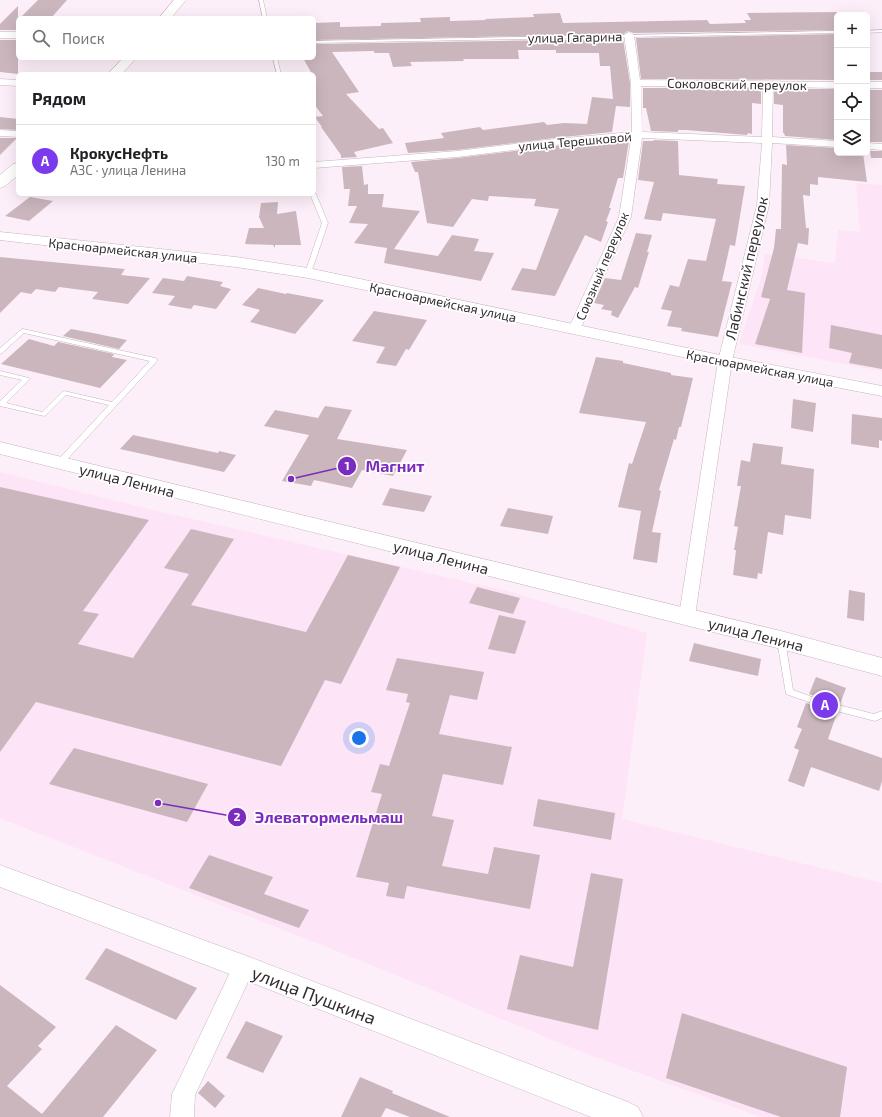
<!DOCTYPE html>
<html lang="ru">
<head>
<meta charset="utf-8">
<style>
	body { margin:0; font-family:"Exo 2",sans-serif; background:#f6f6f6; color:#202124 }
	.controls { position:absolute; right:12px; top:12px; display:grid; overflow:hidden; border-radius:6px; box-shadow:0 4px 16px #0002 }
	.controls button { width:36px; height:36px; display:grid; place-items:center; padding:0; border:0; border-bottom:1px solid #e0e0e0; background:#fff; color:#202124; font:20px sans-serif }
	.you { position:absolute; left:359px; top:738px; width:14px; height:14px; margin:-10px; border:3px solid #fff; border-radius:50%; background:#1a73e8; box-shadow:0 0 0 6px #1a73e833 }
	.badge { display:grid; place-items:center; width:26px; height:26px; border-radius:50%; background:#7c3aed; color:#fff; font-size:13px; font-weight:700 }
	.pin { position:absolute; translate:-50% -50%; border:2px solid #fff; box-shadow:0 1px 4px #0006 }
	.list { margin:0; padding:0; list-style:none }
	h2 { display:flex; justify-content:space-between; align-items:center; height:52px; margin:0; padding:0 16px; font-size:17px }
	h2 small { font-size:13px; font-weight:400; color:#757577 }
	.list li { display:grid; grid-template-columns:26px 1fr auto; gap:12px; align-items:center; box-sizing:border-box; height:72px; padding:0 16px; border-top:1px solid #e0e0e0 }
	.list b { display:block; font-size:15px; white-space:nowrap }
	.list p { margin:0; font-size:13px; white-space:nowrap; color:#757577 }
	.list em { font-size:13px; font-style:normal; color:#757577 }
	.icon { flex:none; width:22px; height:22px; fill:none; stroke:currentColor; stroke-width:2; stroke-linecap:round; stroke-linejoin:round }
	.map { position:relative; flex:none; width:882px; height:1117px; overflow:hidden }
	.search { position:absolute; background:#fff; box-shadow:0 4px 16px #0002; left:16px; top:16px; width:300px; height:44px; display:flex; align-items:center; gap:10px; box-sizing:border-box; padding:0 14px; border-radius:6px; color:#757577; font-size:15px }
	.panel { position:absolute; background:#fff; box-shadow:0 4px 16px #0002; left:16px; top:72px; width:300px; height:124px; border-radius:6px }
	.map>svg:first-child { display:block }
	.built { fill:#fde4f6 }
	.building { fill:#cbb6be }
	.lines { fill:none; stroke-linecap:round; stroke-linejoin:round }
	.service-casing { stroke:#c6b4c0; stroke-width:1 }
	.minor-casing { stroke:#c6b4c0; stroke-width:1 }
	.tertiary-casing { stroke:#c6b4c0; stroke-width:1 }
	.secondary-casing { stroke:#c6b4c0; stroke-width:1 }
	.service { fill:#fff; fill-rule:evenodd }
	.minor { fill:#fff; fill-rule:evenodd }
	.tertiary { fill:#fff; fill-rule:evenodd }
	.secondary { fill:#fff; fill-rule:evenodd }
	.labels { text-anchor:middle; dominant-baseline:central; stroke-width:3.5; stroke-linejoin:round; paint-order:stroke }
	.far-street-label { font-size:13px; fill:#332c31; stroke:#fff }
	.street-label { font-size:15px; fill:#332c31; stroke:#fff }
	.near-street-label { font-size:18px; fill:#332c31; stroke:#fff }
	.leader { fill:none; stroke:#7b2cbf; stroke-width:1.5 }
	.callout-dot { fill:#7b2cbf; stroke:#fff; stroke-width:1.5 }
	.mark-label { font-size:12px; text-anchor:middle; font-weight:bold; fill:#fff }
	.callout-label { font-size:16px; text-anchor:middle; font-weight:bold; fill:#7b2cbf; stroke:#fff; stroke-width:3.5; stroke-linejoin:round; paint-order:stroke }
</style>
</head>
<body>
<div class="map">
<svg width="882" height="1117" viewBox="0 0 882 1117">
	<rect width="100%" height="100%" fill="#fdeff9"/>
	<g class="built">
		<path d="M 856,183 L 882,185 L 882,371 L 739,344 L 762,275 L 765,254 L 835,263 L 838,230 L 860,232 Z"/>
		<path d="M 0,472 L 153,510 L 511,592 L 647,633 L 622,819 L 882,883 L 882,1117 L 761,1117 L 589,1055 L 342,953 L 0,818 Z"/>
	</g>
	<g class="building">
		<path d="M 38,0 L 67,0 L 51,18 L 20,18 Z"/>
		<path d="M 18,6 L 18,30 L 0,30 L 0,24 Z"/>
		<path d="M 837,12 L 837,30 L 634,33 L 628,31 L 623,34 L 314,40 L 314,23 L 340,22 L 340,27 L 381,26 L 381,23 L 421,22 L 420,18 L 450,17 L 450,21 L 486,20 L 485,19 L 534,17 L 533,14 L 560,13 L 563,23 L 707,20 L 710,24 L 746,23 L 744,20 L 751,20 L 747,13 Z"/>
		<path d="M 837,34 L 837,80 L 641,79 L 636,38 Z"/>
		<path d="M 623,39 L 630,83 L 630,107 L 616,106 L 612,132 L 554,138 L 457,150 L 408,153 L 405,143 L 444,138 L 441,133 L 480,127 L 483,130 L 544,122 L 547,125 L 564,123 L 587,124 L 592,97 L 613,99 L 610,66 L 600,66 L 599,53 L 556,53 L 556,50 L 518,50 L 519,59 L 463,59 L 464,61 L 410,62 L 412,66 L 393,67 L 389,53 L 374,53 L 374,51 L 332,52 L 359,92 L 346,94 L 379,129 L 383,128 L 393,143 L 354,152 L 357,157 L 341,158 L 341,155 L 321,127 L 322,127 L 315,117 L 323,116 L 314,104 L 314,74 L 312,74 L 303,58 L 314,58 L 314,44 Z"/>
		<path d="M 0,40 L 18,40 L 18,74 L 0,72 Z"/>
		<rect x="867" y="72" width="15" height="8"/>
		<path d="M 643,88 L 761,88 L 761,104 L 752,103 L 752,134 L 748,133 L 747,135 L 686,130 L 678,130 L 678,132 L 651,131 L 646,108 L 643,108 Z"/>
		<path d="M 774,89 L 837,89 L 837,140 L 785,136 L 784,133 L 783,133 L 783,105 L 774,104 Z"/>
		<path d="M 867,90 L 882,90 L 882,142 L 869,142 L 867,124 Z"/>
		<path d="M 0,117 L 18,119 L 18,130 L 0,129 Z"/>
		<path d="M 0,138 L 17,138 L 0,155 Z"/>
		<path d="M 653,140 L 678,141 L 679,175 L 718,179 L 717,184 L 745,186 L 735,246 L 730,245 L 722,281 L 732,282 L 718,337 L 681,331 L 682,328 L 667,326 L 672,311 L 661,309 L 670,285 L 679,287 L 688,259 L 706,261 L 716,219 L 663,213 L 661,221 L 644,219 L 654,182 L 638,180 L 643,141 L 654,141 Z"/>
		<path d="M 629,141 L 623,178 L 618,178 L 609,208 L 611,208 L 606,221 L 608,222 L 601,242 L 585,235 L 555,296 L 511,290 L 522,268 L 536,270 L 559,209 L 534,206 L 536,199 L 489,196 L 488,201 L 472,199 L 453,227 L 427,223 L 418,172 L 415,172 L 411,162 L 457,158 L 554,146 Z"/>
		<path d="M 786,145 L 837,148 L 837,153 L 863,153 L 867,182 L 818,177 L 818,185 L 810,184 L 810,196 L 803,195 L 806,228 L 809,228 L 808,245 L 798,243 L 787,290 L 805,293 L 802,353 L 755,344 L 770,299 L 761,297 L 774,248 L 776,229 L 781,229 L 782,164 L 787,165 Z"/>
		<path d="M 870,151 L 882,151 L 882,158 L 871,158 Z"/>
		<path d="M 362,166 L 364,185 L 368,184 L 368,194 L 384,194 L 382,207 L 420,211 L 394,249 L 438,256 L 452,235 L 479,239 L 474,251 L 494,253 L 481,281 L 384,263 L 387,248 L 354,243 L 368,224 L 349,223 L 357,206 L 348,206 L 350,189 L 344,189 L 342,167 Z"/>
		<path d="M 30,197 L 53,201 L 29,221 L 5,216 Z"/>
		<path d="M 278,202 L 277,214 L 296,211 L 301,245 L 275,245 L 275,248 L 273,245 L 245,244 L 249,228 L 264,228 L 259,217 L 261,203 Z"/>
		<path d="M 636,233 L 652,235 L 647,252 L 649,252 L 638,288 L 635,287 L 618,318 L 611,315 L 612,311 L 601,309 L 604,305 L 594,303 L 605,278 L 621,280 Z"/>
		<path d="M 0,257 L 114,268 L 125,269 L 121,275 L 150,278 L 128,304 L 92,299 L 98,292 L 59,287 L 55,292 L 36,289 L 31,294 L 21,292 L 0,313 Z"/>
		<path d="M 187,276 L 223,282 L 220,286 L 231,289 L 216,309 L 194,305 L 191,309 L 168,305 L 175,296 L 152,293 L 163,278 L 184,281 Z"/>
		<path d="M 258,288 L 286,294 L 287,293 L 324,300 L 295,334 L 250,322 L 260,310 L 242,305 Z"/>
		<path d="M 374,311 L 427,320 L 409,350 L 406,349 L 396,366 L 376,363 L 385,347 L 352,341 Z"/>
		<path d="M 831,325 L 882,335 L 882,369 L 849,363 L 852,353 L 829,348 Z"/>
		<path d="M 71,329 L 93,333 L 127,340 L 119,349 L 63,336 Z"/>
		<path d="M 29,339 L 54,346 L 58,342 L 114,354 L 112,357 L 127,360 L 100,388 L 1,364 Z"/>
		<path d="M 596,357 L 623,361 L 623,363 L 671,373 L 671,375 L 693,378 L 681,427 L 679,427 L 676,440 L 674,439 L 659,490 L 661,491 L 652,532 L 661,533 L 657,563 L 633,559 L 641,511 L 618,507 L 629,463 L 632,464 L 646,422 L 579,413 Z"/>
		<path d="M 793,399 L 816,403 L 813,432 L 791,428 Z"/>
		<path d="M 325,406 L 352,410 L 337,439 L 407,450 L 393,476 L 362,470 L 352,488 L 314,480 L 311,486 L 282,481 L 309,435 L 264,426 L 275,410 L 318,418 Z"/>
		<path d="M 852,414 L 882,418 L 882,441 L 879,440 L 879,448 L 851,444 Z"/>
		<path d="M 133,435 L 218,453 L 219,451 L 236,455 L 224,472 L 120,449 Z"/>
		<path d="M 753,443 L 783,447 L 781,464 L 814,469 L 811,519 L 785,515 L 783,535 L 768,532 L 762,574 L 758,573 L 757,579 L 733,575 L 736,550 L 734,550 L 738,527 L 734,526 L 741,486 L 737,486 L 741,460 L 750,462 Z"/>
		<path d="M 0,487 L 149,520 L 83,611 L 99,614 L 78,644 L 133,658 L 189,574 L 164,568 L 191,529 L 234,539 L 191,605 L 306,632 L 348,555 L 400,567 L 341,684 L 325,680 L 281,766 L 36,702 L 0,752 Z"/>
		<path d="M 390,488 L 432,496 L 424,512 L 382,505 Z"/>
		<path d="M 508,508 L 553,516 L 548,534 L 500,526 Z"/>
		<path d="M 477,587 L 520,598 L 513,614 L 469,603 Z"/>
		<path d="M 849,590 L 865,593 L 864,621 L 847,618 Z"/>
		<path d="M 499,615 L 526,621 L 515,654 L 488,649 Z"/>
		<path d="M 694,643 L 761,659 L 758,676 L 689,661 Z"/>
		<path d="M 397,658 L 484,672 L 477,700 L 450,695 L 439,734 L 512,747 L 503,785 L 443,774 L 432,816 L 454,820 L 442,866 L 488,874 L 494,847 L 540,855 L 530,909 L 407,886 L 404,899 L 386,896 L 389,883 L 356,877 L 382,794 L 371,792 L 380,764 L 389,766 L 410,703 L 406,702 L 408,694 L 386,690 Z"/>
		<path d="M 816,677 L 846,688 L 840,704 L 809,694 Z"/>
		<path d="M 806,703 L 837,713 L 828,739 L 882,758 L 882,781 L 879,791 L 811,767 L 804,787 L 788,781 L 799,750 L 794,748 L 802,729 L 797,727 Z"/>
		<path d="M 74,748 L 208,784 L 187,822 L 49,784 Z"/>
		<path d="M 538,799 L 615,813 L 611,840 L 533,826 Z"/>
		<path d="M 209,855 L 273,877 L 264,894 L 309,910 L 299,928 L 189,888 Z"/>
		<path d="M 591,873 L 623,879 L 598,1030 L 507,1009 L 520,955 L 573,967 Z"/>
		<path d="M 106,948 L 197,988 L 176,1020 L 85,979 Z"/>
		<path d="M 0,985 L 56,1027 L 38,1046 L 42,1049 L 7,1086 L 42,1114 L 116,1025 L 157,1050 L 103,1117 L 0,1117 Z"/>
		<path d="M 682,1013 L 847,1067 L 840,1117 L 781,1117 L 666,1078 Z"/>
		<path d="M 246,1021 L 283,1036 L 263,1073 L 226,1058 Z"/>
		<path d="M 360,1077 L 393,1091 L 392,1093 L 450,1117 L 410,1117 L 386,1108 L 381,1117 L 341,1117 Z"/>
		<path d="M 208,1081 L 225,1096 L 215,1108 L 198,1093 Z"/>
	</g>
	<g class="lines">
		<g class="service-casing">
			<g id="service">
				<path d="M 259,0 L 263,0 L 267,18 L 263,18 Z"/>
				<path d="M 882,30 L 882,32 L 867,33 L 867,31 Z"/>
				<path d="M 837,31 L 837,33 L 314,43 L 314,41 Z"/>
				<path d="M 273,58 L 277,58 L 281,74 L 277,74 Z"/>
				<path d="M 314,193 L 316,194 L 328,223 L 311,273 L 308,275 L 305,273 L 322,223 L 310,194 L 314,194 Z"/>
				<path d="M 23,329 L 155,358 L 158,360 L 62,465 L 59,465 L 55,463 L 109,405 L 66,395 L 46,415 L 44,416 L 0,406 L 0,401 L 22,380 L 0,375 L 0,371 L 29,378 L 30,379 L 6,403 L 42,412 L 62,392 L 64,391 L 112,402 L 150,361 L 24,333 L 2,353 L 0,354 L 0,348 L 21,330 Z"/>
				<path d="M 781,637 L 784,638 L 785,640 L 793,690 L 826,702 L 874,714 L 882,711 L 882,718 L 875,721 L 825,708 L 786,694 L 777,640 L 778,638 Z"/>
			</g>
		</g>
		<g class="minor-casing">
			<g id="minor">
				<path d="M 629,32 L 634,35 L 640,80 L 837,82 L 837,88 L 773,87 L 772,137 L 837,141 L 837,147 L 772,143 L 769,205 L 732,361 L 695,616 L 693,620 L 687,622 L 681,620 L 679,616 L 718,361 L 757,205 L 762,143 L 642,138 L 631,217 L 580,330 L 579,333 L 569,333 L 568,330 L 619,217 L 631,139 L 554,145 L 457,157 L 314,168 L 314,162 L 457,151 L 554,139 L 632,132 L 631,83 L 624,35 ZM 641,86 L 763,87 L 762,137 L 642,132 Z"/>
				<path d="M 0,79 L 18,80 L 18,86 L 0,85 Z"/>
				<rect x="867" y="82" width="15" height="6"/>
				<path d="M 0,130 L 18,131 L 18,137 L 0,136 Z"/>
				<path d="M 867,143 L 882,144 L 882,150 L 867,149 Z"/>
				<path d="M 244,957 L 252,960 L 255,967 L 195,1095 L 194,1117 L 170,1117 L 172,1094 L 176,1086 L 236,960 Z"/>
			</g>
		</g>
		<g class="tertiary-casing">
			<g id="tertiary">
				<rect x="0" y="32" width="18" height="6"/>
				<path d="M 0,232 L 236,257 L 308,268 L 725,356 L 882,386 L 882,396 L 725,366 L 308,278 L 236,267 L 0,240 Z"/>
				<path d="M 0,865 L 244,955 L 628,1102 L 638,1107 L 643,1117 L 591,1117 L 235,976 L 0,887 Z"/>
			</g>
		</g>
		<g class="secondary-casing">
			<g id="secondary">
				<path d="M 174,0 L 186,0 L 171,18 L 159,18 Z"/>
				<path d="M 123,58 L 136,58 L 122,74 L 108,74 Z"/>
				<path d="M 18,163 L 18,175 L 5,186 L 0,188 L 0,175 L 13,164 Z"/>
				<path d="M 0,442 L 781,631 L 882,658 L 882,676 L 781,649 L 0,454 Z"/>
			</g>
		</g>
		<use href="#service" class="service"/>
		<use href="#minor" class="minor"/>
		<use href="#tertiary" class="tertiary"/>
		<use href="#secondary" class="secondary"/>
	</g>
	<g class="labels">
		<g class="far-street-label">
			<text transform="translate(575 37) rotate(-1)">улица Гагарина</text>
			<text transform="translate(737 84) rotate(1)">Соколовский переулок</text>
			<text transform="translate(575 141) rotate(-5)">улица Терешковой</text>
			<text transform="translate(123 250) rotate(6)">Красноармейская улица</text>
			<text transform="translate(602 266) rotate(-67)">Союзный переулок</text>
			<text transform="translate(443 302) rotate(12)">Красноармейская улица</text>
			<text transform="translate(760 368) rotate(11)">Красноармейская улица</text>
		</g>
		<g class="street-label">
			<text transform="translate(746 268) rotate(-77)">Лабинский переулок</text>
			<text transform="translate(127 480) rotate(14)">улица Ленина</text>
			<text transform="translate(441 557) rotate(14)">улица Ленина</text>
			<text transform="translate(756 634) rotate(14)">улица Ленина</text>
		</g>
		<g class="near-street-label">
			<text transform="translate(314 995) rotate(21)">улица Пушкина</text>
		</g>
	</g>
	<path class="leader" d="M291 479L347 466M158 803L237 817"/>
	<g class="callout-dot">
		<circle cx="291" cy="479" r="4"/>
		<circle cx="158" cy="803" r="4"/>
		<circle cx="347" cy="466" r="10"/>
		<circle cx="237" cy="817" r="10"/>
	</g>
	<g class="mark-label">
		<text x="347" y="470">1</text>
		<text x="237" y="821">2</text>
	</g>
	<g class="callout-label">
		<text x="395" y="472">Магнит</text>
		<text x="329" y="823">Элеватормельмаш</text>
	</g>
</svg>
<div class="controls">
<button>+</button>
<button>−</button>
<button><svg class="icon" aria-label="locate" viewBox="0 0 24 24"><circle cx="12" cy="12" r="6"/><path d="M12 2v4M12 18v4M2 12h4M18 12h4"/></svg></button>
<button><svg class="icon" aria-label="layers" viewBox="0 0 24 24"><path d="M12 4l9 5-9 5-9-5zM3 14l9 5 9-5"/></svg></button>
</div>
<div class="you"></div>
<div class="pin badge" style="left:825px;top:705px">A</div>
<div class="search"><svg class="icon" aria-label="search" viewBox="0 0 24 24"><circle cx="10" cy="10" r="6"/><path d="M15 15l6 6"/></svg>Поиск</div>
<section class="panel">
<h2>Рядом<small></small></h2>
<ul class="list">
<li><span class="badge">A</span><div><b>КрокусНефть</b><p>АЗС · улица Ленина</p></div><em>130 m</em></li>
</ul>
</section>
</div>
</body>
</html>
